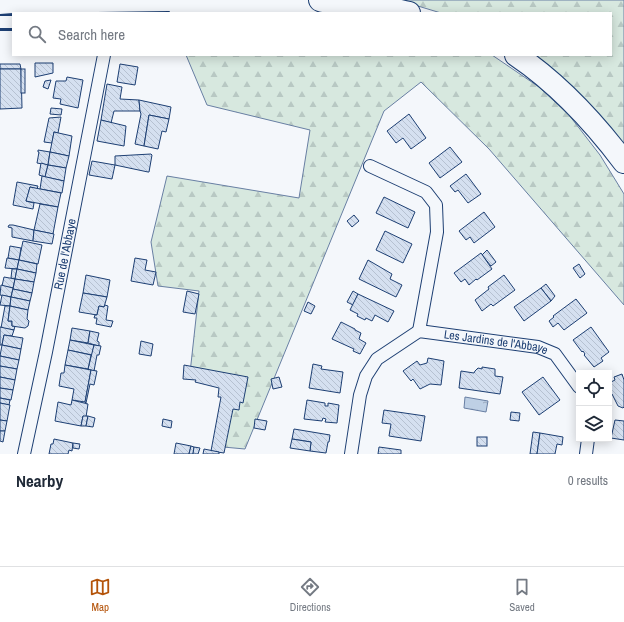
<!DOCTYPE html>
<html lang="en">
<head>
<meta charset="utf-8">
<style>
	body { margin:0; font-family:"Archivo Narrow",sans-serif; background:#f2f2f3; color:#1f2937 }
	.controls { position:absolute; right:12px; bottom:12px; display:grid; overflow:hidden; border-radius:0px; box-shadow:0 2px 10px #0003 }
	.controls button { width:36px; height:36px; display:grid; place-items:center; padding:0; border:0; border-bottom:1px solid #e0e1e3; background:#fff; color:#1f2937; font:20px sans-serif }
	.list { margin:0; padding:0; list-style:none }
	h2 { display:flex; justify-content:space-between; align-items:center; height:52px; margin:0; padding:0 16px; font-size:17px }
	h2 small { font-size:13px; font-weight:400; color:#747a83 }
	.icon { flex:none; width:22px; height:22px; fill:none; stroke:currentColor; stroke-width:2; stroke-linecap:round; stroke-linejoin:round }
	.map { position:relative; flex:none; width:624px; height:454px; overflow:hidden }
	.search { position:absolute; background:#fff; box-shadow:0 2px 10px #0003; left:12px; right:12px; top:12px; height:44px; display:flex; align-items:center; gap:10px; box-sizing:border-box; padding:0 14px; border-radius:0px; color:#747a83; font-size:15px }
	.sheet { height:112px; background:#fff }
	nav { display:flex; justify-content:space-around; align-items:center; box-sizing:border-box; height:56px; border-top:1px solid #e0e1e3; background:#fff; font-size:11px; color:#747a83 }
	nav a { display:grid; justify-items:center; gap:2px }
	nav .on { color:#b45309 }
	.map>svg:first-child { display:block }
	.forest { fill:url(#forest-firs); stroke:#687fa3 }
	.water { fill:url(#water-ripples); stroke:#687fa3 }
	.building { fill:url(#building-back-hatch); stroke:#1d3f73 }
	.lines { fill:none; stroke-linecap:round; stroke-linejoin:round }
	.street-casing { stroke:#1d3f73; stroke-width:14 }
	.highway-casing { stroke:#1d3f73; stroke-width:24 }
	.street { stroke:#f4f7fb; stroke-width:12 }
	.highway { stroke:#f4f7fb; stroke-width:22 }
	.wall { stroke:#1d3f73; stroke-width:2 }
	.labels { text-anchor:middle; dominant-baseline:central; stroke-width:3; stroke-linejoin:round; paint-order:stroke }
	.street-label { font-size:12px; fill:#1d3f73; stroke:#f4f7fb }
</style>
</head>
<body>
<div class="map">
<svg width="624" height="454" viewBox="0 0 624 454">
	<defs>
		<pattern id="forest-firs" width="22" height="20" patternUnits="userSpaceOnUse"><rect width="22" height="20" fill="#d7e8df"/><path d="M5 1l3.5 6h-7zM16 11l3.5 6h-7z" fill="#b8c8c3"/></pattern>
		<pattern id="water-ripples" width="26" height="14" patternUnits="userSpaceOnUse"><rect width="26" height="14" fill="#bed0e5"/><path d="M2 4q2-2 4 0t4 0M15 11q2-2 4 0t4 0" fill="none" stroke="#9aaabe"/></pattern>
		<pattern id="building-back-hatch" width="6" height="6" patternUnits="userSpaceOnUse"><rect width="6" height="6" fill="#d5e0f0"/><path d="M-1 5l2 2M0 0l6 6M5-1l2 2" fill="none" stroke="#b6c1d1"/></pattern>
	</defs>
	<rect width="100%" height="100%" fill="#f4f7fb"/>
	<g class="forest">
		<path d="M 398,0 L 624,0 L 624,150 L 530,55 L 611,55 L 611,13 L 441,13 Z"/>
		<path d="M 186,55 L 492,55 L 539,87 L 569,115 L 600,155 L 624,194 L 624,305 L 489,149 L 421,82 L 384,111 L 245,449 L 223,447 L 234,380 L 190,373 L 199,291 L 158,286 L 151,242 L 167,176 L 299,198 L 310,130 L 207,105 Z"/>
	</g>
	<path class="water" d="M 465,397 L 488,401 L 486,412 L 464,408 Z"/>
	<g class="building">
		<path d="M 35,63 L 53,63 L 53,73 L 35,77 Z"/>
		<path d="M 0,64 L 20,64 L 21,69 L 0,69 Z"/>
		<path d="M 120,64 L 138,67 L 135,85 L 117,82 Z"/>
		<path d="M 0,69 L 21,69 L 22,108 L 0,109 Z"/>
		<rect x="21" y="69" width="4" height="24"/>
		<path d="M 67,77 L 83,80 L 78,108 L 60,104 L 61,99 L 53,98 L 56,81 L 66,81 Z"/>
		<path d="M 51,80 L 48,89 L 43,87 L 45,81 Z"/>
		<path d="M 107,84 L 122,87 L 120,99 L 139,100 L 140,111 L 114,111 L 111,123 L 101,120 Z"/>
		<path d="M 139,100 L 171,107 L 169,119 L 149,115 L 144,146 L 135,144 L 141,114 L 140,111 Z"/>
		<path d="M 51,108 L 62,109 L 61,115 L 50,114 Z"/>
		<path d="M 409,114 L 426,138 L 411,149 L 403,138 L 396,143 L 387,131 Z"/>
		<path d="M 149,115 L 169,119 L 166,132 L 162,131 L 158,149 L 144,146 Z"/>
		<path d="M 61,117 L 58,133 L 54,132 L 52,143 L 44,142 L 49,118 Z"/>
		<path d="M 101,120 L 126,126 L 124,146 L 97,141 Z"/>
		<path d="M 54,132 L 72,136 L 69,156 L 50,152 Z"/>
		<path d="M 450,147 L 462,162 L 440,178 L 429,163 Z"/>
		<path d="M 38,150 L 50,152 L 48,165 L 37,163 L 39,152 L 38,152 Z"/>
		<path d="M 50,152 L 69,156 L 66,168 L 48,165 Z"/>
		<path d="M 151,154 L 152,155 L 149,172 L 148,172 L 115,165 L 115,156 Z"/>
		<path d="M 92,161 L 115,165 L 112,179 L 89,175 Z"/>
		<path d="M 41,163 L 48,165 L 45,177 L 39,175 Z"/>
		<path d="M 48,165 L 66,168 L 64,181 L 45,177 Z"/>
		<path d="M 466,174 L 481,194 L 468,203 L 458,190 L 455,192 L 450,186 Z"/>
		<path d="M 42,176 L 64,181 L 62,193 L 40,189 Z"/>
		<path d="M 17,182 L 38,186 L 37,189 L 30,187 L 28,195 L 26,201 L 34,203 L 33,209 L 13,205 Z"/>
		<path d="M 30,187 L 61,193 L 58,207 L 26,201 Z"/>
		<path d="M 384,197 L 415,212 L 408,228 L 376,213 Z"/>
		<path d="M 40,204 L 58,207 L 53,234 L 34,230 Z"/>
		<path d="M 484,212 L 495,227 L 474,243 L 470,237 L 466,240 L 459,231 Z"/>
		<path d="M 354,215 L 359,221 L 352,227 L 347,221 Z"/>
		<path d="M 9,225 L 13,225 L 34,230 L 33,241 L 12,237 L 12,228 L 8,227 Z"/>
		<path d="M 34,230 L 54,234 L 52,244 L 33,241 Z"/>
		<path d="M 385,231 L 412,244 L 403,263 L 376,250 Z"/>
		<path d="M 23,241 L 42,245 L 38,264 L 19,260 Z"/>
		<path d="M 10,246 L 21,248 L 19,260 L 8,258 Z"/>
		<path d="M 487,250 L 496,262 L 491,266 L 482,255 Z"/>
		<path d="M 481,253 L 492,269 L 477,280 L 476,279 L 469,285 L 465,279 L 461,282 L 454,273 Z"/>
		<path d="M 7,258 L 19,260 L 17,269 L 5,268 Z"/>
		<path d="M 135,258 L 147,260 L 145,270 L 156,272 L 153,285 L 131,281 Z"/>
		<path d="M 19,260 L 37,264 L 36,273 L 17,269 Z"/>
		<path d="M 368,260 L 392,274 L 390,279 L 402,285 L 396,297 L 359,279 Z"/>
		<path d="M 579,264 L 585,274 L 580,278 L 573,268 Z"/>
		<path d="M 12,269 L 17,269 L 15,279 L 11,278 Z"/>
		<path d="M 17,269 L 36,273 L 34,282 L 15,279 Z"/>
		<path d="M 86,275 L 110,280 L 107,297 L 83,293 Z"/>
		<path d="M 504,275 L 515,290 L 493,306 L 491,304 L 482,311 L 475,300 L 489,289 L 488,287 Z"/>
		<path d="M 4,277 L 15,279 L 13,288 L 2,286 Z"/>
		<path d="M 15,279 L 34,282 L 32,293 L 13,289 Z"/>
		<path d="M 546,284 L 555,296 L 551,301 L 541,288 Z"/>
		<path d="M 1,285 L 13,288 L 11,297 L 0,295 Z"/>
		<path d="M 541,288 L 551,301 L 524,321 L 514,307 Z"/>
		<path d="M 13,289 L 32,293 L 30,301 L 11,297 Z"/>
		<path d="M 187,291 L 199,294 L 195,314 L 183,312 Z"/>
		<path d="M 353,291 L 358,294 L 353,305 L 347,302 Z"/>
		<path d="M 83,293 L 107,297 L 104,307 L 99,306 L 97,315 L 79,312 Z"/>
		<path d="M 358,294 L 394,311 L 388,322 L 375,315 L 372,321 L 366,318 L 365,320 L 357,316 L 358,314 L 350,310 Z"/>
		<path d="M 2,295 L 11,297 L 10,306 L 0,305 Z"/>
		<path d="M 11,297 L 30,301 L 28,310 L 10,306 Z"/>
		<path d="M 576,299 L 587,313 L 564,330 L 558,323 L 553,327 L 549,321 L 554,317 L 553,316 Z"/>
		<path d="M 308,302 L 315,306 L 311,314 L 304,311 Z"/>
		<path d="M 105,305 L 108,306 L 106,320 L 113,321 L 111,327 L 96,324 L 97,318 L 94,318 L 95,315 L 97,315 L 99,306 L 104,307 Z"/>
		<path d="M 5,306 L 10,306 L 8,321 L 12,321 L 12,326 L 15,326 L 14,330 L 1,328 Z"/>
		<path d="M 10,306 L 28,310 L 27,319 L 29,321 L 28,326 L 25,328 L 12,326 L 12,321 L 8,321 Z"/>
		<path d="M 341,322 L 355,329 L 355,330 L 361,333 L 359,339 L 366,343 L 360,354 L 353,351 L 354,349 L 332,339 Z"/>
		<path d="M 0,327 L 14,330 L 12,336 L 4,335 L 2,345 L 0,345 Z"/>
		<path d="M 591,327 L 609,352 L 601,358 L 603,361 L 594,367 L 584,355 L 585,354 L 583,351 L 582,352 L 573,340 Z"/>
		<path d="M 72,328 L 90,331 L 88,343 L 70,340 Z"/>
		<path d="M 90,331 L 99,333 L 97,341 L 99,342 L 99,346 L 88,343 Z"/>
		<path d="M 4,335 L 23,338 L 21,349 L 2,345 Z"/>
		<path d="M 70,340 L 94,345 L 92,355 L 68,350 Z"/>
		<path d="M 141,341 L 153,344 L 151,356 L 139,354 Z"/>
		<path d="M 2,345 L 21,349 L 19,360 L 0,356 Z"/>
		<path d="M 94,345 L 101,346 L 99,355 L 97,355 L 94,371 L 88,369 Z"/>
		<path d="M 68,350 L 91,355 L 88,369 L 65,365 Z"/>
		<path d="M 0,356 L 19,360 L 17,369 L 0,366 Z"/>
		<path d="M 428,358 L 444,361 L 441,385 L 430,384 L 420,389 L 413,379 L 411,381 L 403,371 L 417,361 L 420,365 L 427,363 Z"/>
		<path d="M 313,364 L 322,366 L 321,369 L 343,372 L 340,393 L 309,388 Z"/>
		<path d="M 65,365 L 91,370 L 85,402 L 72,400 L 74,389 L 59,386 L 61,373 L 64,373 Z"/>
		<path d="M 184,365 L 248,377 L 243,403 L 240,402 L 239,410 L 233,409 L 224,453 L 211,451 L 221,397 L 218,397 L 219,388 L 195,382 L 196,380 L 183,379 Z"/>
		<path d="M 0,366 L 17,369 L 15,380 L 0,377 Z"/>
		<path d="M 482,367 L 495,369 L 495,376 L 503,377 L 500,394 L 459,388 L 461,371 L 474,373 L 475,371 L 478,368 L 482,369 Z"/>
		<path d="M 91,370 L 97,371 L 94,385 L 90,384 L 86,403 L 85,402 Z"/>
		<path d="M 622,374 L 624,380 L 624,407 L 623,408 L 618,406 L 612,394 L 609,395 L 609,383 L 615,380 L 614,377 Z"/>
		<path d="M 0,377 L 15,380 L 13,390 L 0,388 Z"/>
		<path d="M 279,377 L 282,387 L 273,389 L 271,379 Z"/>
		<path d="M 543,377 L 560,400 L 539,415 L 522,392 Z"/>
		<path d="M 0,388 L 13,390 L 11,400 L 0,398 Z"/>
		<path d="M 0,398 L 10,400 L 9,405 L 0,403 Z"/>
		<path d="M 72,400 L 88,404 L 86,417 L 83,416 L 81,426 L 55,421 L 58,402 L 71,405 Z"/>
		<path d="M 307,400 L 325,403 L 325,406 L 328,406 L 328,403 L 339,405 L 337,423 L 325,422 L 326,419 L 323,418 L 322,421 L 304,419 Z"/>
		<path d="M 0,403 L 10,405 L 7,421 L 0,420 Z"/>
		<path d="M 384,410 L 425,416 L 421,441 L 389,436 L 391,424 L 382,423 Z"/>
		<path d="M 511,412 L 520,413 L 519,421 L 510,420 Z"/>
		<path d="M 83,416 L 88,416 L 86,426 L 81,426 Z"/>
		<path d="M 88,416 L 95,418 L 93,427 L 86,426 Z"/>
		<path d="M 163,419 L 172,421 L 171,428 L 162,426 Z"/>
		<path d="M 255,419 L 267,421 L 265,430 L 254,428 Z"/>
		<path d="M 0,420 L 7,421 L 5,431 L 0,431 Z"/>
		<path d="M 615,420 L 624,421 L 624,440 L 611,438 Z"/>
		<path d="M 294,429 L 330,435 L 329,442 L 328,442 L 326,453 L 310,451 L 311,442 L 292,439 Z"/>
		<path d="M 0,431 L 5,431 L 3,442 L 0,441 Z"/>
		<path d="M 533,432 L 540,433 L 537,454 L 530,454 Z"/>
		<path d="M 540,433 L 563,437 L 562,445 L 557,444 L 555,454 L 537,454 Z"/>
		<rect x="477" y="437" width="10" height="9"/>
		<path d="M 54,439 L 73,443 L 72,451 L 69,450 L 68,454 L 49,454 L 51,444 L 53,444 Z"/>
		<path d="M 292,439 L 311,442 L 310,451 L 290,448 Z"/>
		<path d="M 73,443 L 80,444 L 79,449 L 73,448 Z"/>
		<path d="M 176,443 L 191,446 L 189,454 L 174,454 Z"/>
		<path d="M 191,446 L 194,447 L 193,454 L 189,454 Z"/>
		<path d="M 194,447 L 200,448 L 198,454 L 193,454 Z"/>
		<path d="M 379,447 L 401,450 L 401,454 L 378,454 Z"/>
		<path d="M 204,449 L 219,452 L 219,454 L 203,454 Z"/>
	</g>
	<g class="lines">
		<g class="street-casing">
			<g id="street">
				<path d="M 0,22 L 13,22"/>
				<path d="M 370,166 L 426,192 L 436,205 L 437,232 L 419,331"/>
				<path id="s1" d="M 24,454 L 46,352 L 104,55"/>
				<path id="s2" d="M 351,454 L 360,395 L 366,376 L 377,359 L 419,331 L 538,347 L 555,354 L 579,387"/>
				<path d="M 586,454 L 588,439"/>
			</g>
		</g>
		<g class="highway-casing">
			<g id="highway">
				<path d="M 320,0 L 323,1 C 352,3 381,6 409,13"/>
				<path d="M 516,55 C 559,84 593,121 624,162"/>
			</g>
		</g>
		<use href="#street" class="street"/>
		<use href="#highway" class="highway"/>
		<g class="wall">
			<path d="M 97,13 L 169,12"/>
			<path d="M 0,15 L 13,14"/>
			<path d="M 0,30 L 13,30"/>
		</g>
	</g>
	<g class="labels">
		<g class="street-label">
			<text stroke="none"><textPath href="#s1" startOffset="204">Rue de l'Abbaye</textPath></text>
			<text stroke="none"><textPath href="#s2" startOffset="228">Les Jardins de l'Abbaye</textPath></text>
		</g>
	</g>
</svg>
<div class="controls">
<button><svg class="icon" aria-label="locate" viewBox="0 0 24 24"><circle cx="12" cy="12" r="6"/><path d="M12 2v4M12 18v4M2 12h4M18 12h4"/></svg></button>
<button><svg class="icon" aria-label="layers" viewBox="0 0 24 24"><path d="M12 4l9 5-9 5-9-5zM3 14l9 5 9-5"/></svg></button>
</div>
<div class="search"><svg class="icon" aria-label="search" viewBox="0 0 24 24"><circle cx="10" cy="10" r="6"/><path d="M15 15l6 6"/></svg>Search here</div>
</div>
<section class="sheet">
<h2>Nearby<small>0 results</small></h2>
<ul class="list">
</ul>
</section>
<nav>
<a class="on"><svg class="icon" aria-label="map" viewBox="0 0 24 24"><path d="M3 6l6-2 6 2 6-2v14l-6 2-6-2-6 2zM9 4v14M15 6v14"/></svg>Map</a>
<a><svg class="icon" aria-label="directions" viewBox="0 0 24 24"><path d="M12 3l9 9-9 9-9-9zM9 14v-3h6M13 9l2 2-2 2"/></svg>Directions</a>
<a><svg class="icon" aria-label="saved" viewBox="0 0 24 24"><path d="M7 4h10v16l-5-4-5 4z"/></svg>Saved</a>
</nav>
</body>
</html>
